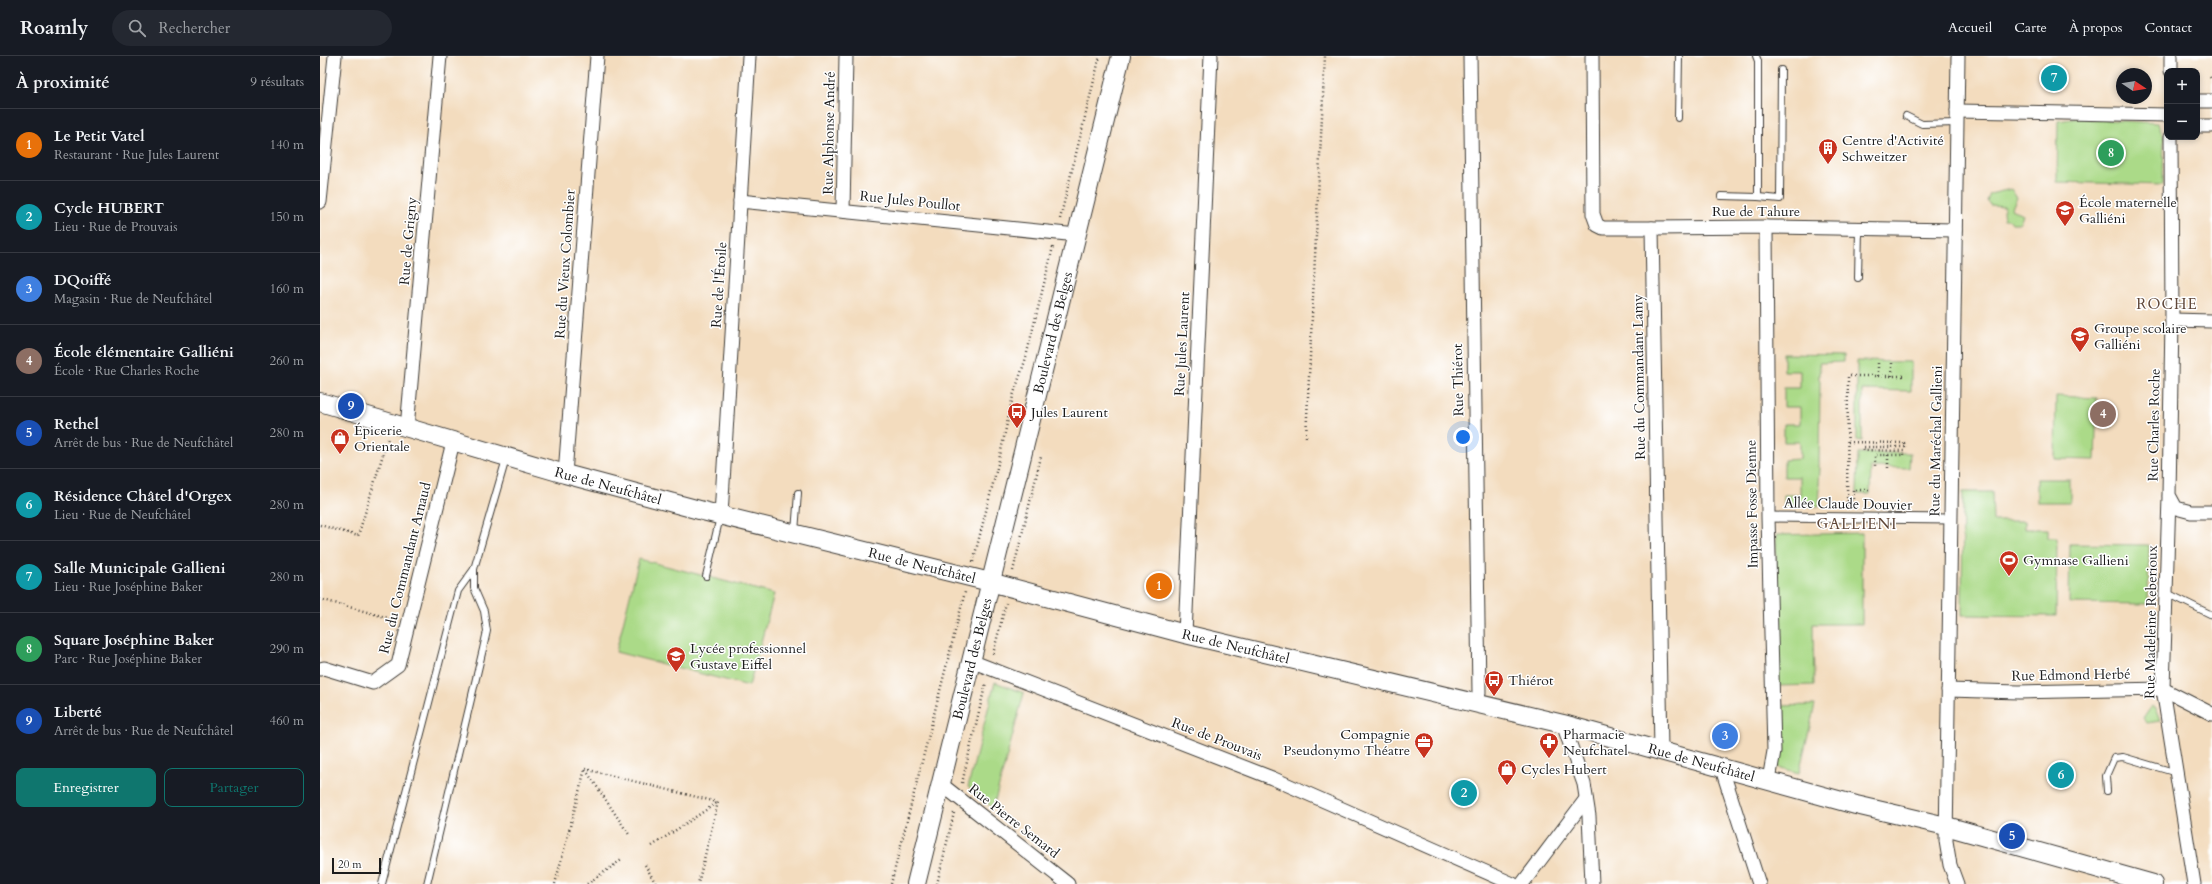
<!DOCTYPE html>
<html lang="fr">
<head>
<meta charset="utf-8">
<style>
	body { margin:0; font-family:Cardo,serif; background:#242831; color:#f1f3f6 }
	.controls { position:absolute; right:12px; top:12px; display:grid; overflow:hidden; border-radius:8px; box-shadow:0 2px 6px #0003 }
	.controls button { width:36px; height:36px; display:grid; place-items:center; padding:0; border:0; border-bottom:1px solid #363941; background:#171b24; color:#f1f3f6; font:20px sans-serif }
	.compass { position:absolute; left:1796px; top:12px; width:36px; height:36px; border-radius:50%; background:#171b24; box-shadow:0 2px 6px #0003; rotate:102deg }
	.scale { position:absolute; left:12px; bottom:10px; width:49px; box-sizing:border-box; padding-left:4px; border:2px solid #1c1c1c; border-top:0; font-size:11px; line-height:14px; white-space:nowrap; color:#1c1c1c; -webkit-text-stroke:3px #fff; paint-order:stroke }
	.you { position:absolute; left:1143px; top:381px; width:14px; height:14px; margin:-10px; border:3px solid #fff; border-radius:50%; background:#1a73e8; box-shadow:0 0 0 6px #1a73e833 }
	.badge { display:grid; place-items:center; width:26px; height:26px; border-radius:50%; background:#0f766e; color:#fff; font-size:13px; font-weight:700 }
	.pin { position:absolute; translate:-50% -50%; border:2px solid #fff; box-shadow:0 1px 4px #0006 }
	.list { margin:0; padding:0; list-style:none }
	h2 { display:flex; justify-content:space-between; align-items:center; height:52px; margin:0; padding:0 16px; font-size:17px }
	h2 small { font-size:13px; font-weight:400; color:#9ea1a6 }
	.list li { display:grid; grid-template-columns:26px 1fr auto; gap:12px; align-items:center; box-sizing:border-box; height:72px; padding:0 16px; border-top:1px solid #363941 }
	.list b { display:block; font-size:15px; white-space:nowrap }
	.list p { margin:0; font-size:13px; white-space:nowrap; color:#9ea1a6 }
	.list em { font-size:13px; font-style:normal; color:#9ea1a6 }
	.actions { display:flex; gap:8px; padding:12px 16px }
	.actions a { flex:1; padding:9px 0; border:1px solid #0f766e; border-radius:8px; text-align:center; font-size:14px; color:#0f766e }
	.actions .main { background:#0f766e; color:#fff }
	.icon { flex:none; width:22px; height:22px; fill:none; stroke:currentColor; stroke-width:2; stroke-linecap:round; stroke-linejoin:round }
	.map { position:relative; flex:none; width:1892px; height:828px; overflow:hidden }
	header { display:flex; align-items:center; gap:24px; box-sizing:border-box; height:56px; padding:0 20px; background:#171b24; border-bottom:1px solid #363941 }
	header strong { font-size:19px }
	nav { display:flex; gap:22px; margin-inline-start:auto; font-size:14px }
	.search { width:280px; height:36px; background:#242831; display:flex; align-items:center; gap:10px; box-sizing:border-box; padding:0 14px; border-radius:22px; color:#9ea1a6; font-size:15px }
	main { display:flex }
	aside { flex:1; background:#171b24 }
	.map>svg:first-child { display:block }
	.green { fill:#abda88; stroke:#647b52 }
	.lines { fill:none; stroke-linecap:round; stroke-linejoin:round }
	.service-casing { stroke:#3c3934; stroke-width:8 }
	.pedestrian-casing { stroke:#3c3934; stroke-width:11 }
	.minor-casing { stroke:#3c3934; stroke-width:15 }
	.secondary-casing { stroke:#3c3934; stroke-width:20 }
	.path { stroke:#3c3934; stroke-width:2.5; stroke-dasharray:1 3; stroke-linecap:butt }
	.service { stroke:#fff; stroke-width:6 }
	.pedestrian { stroke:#fff; stroke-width:9 }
	.minor { stroke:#fff; stroke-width:13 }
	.secondary { stroke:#fff; stroke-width:18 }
	.labels { text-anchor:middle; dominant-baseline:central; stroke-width:3; stroke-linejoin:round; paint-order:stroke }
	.street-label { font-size:14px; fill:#1c1c1c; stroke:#fff }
	.poi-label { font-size:14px; fill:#1c1c1c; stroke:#fff; text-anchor:start }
	.neighbourhood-label { font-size:15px; letter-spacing:1px; fill:#60483a; stroke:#fff }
</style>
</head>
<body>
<header>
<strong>Roamly</strong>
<div class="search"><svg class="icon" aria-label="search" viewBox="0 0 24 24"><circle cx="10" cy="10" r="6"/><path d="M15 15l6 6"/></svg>Rechercher</div>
<nav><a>Accueil</a><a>Carte</a><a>À propos</a><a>Contact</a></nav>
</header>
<main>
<aside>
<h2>À proximité<small>9 résultats</small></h2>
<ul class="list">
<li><span class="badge" style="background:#e8710a">1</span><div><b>Le Petit Vatel</b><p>Restaurant · Rue Jules Laurent</p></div><em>140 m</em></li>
<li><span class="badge" style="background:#0f9aa8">2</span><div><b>Cycle HUBERT</b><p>Lieu · Rue de Prouvais</p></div><em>150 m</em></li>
<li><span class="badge" style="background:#3f7fe0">3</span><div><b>DQoiffé</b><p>Magasin · Rue de Neufchâtel</p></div><em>160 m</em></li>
<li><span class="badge" style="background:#8d6e63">4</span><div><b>École élémentaire Galliéni</b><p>École · Rue Charles Roche</p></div><em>260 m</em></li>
<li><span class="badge" style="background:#1a4fb4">5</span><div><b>Rethel</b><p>Arrêt de bus · Rue de Neufchâtel</p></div><em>280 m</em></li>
<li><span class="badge" style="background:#0f9aa8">6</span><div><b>Résidence Châtel d'Orgex</b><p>Lieu · Rue de Neufchâtel</p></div><em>280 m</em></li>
<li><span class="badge" style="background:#0f9aa8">7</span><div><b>Salle Municipale Gallieni</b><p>Lieu · Rue Joséphine Baker</p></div><em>280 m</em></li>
<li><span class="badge" style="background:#2e9e5b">8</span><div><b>Square Joséphine Baker</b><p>Parc · Rue Joséphine Baker</p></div><em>290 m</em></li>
<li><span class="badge" style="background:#1a4fb4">9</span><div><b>Liberté</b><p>Arrêt de bus · Rue de Neufchâtel</p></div><em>460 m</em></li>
</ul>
<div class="actions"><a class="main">Enregistrer</a><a>Partager</a></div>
</aside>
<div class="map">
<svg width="1892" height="828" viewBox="0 0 1892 828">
	<rect width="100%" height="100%" fill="#fff"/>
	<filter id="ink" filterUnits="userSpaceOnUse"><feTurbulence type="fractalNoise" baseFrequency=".025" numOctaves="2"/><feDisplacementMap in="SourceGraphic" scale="8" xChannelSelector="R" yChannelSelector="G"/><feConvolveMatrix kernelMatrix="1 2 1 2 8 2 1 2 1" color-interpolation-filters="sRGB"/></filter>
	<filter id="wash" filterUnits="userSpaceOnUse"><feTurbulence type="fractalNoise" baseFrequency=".012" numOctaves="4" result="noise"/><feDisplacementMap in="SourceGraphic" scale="16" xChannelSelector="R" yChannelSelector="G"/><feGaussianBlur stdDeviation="0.9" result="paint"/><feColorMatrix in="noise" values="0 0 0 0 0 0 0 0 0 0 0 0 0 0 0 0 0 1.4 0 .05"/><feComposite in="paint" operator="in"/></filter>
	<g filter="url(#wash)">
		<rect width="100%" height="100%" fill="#f3dcbe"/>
		<g class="green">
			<path d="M 1758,62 L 1837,67 L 1844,79 L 1843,129 L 1737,126 L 1738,65 Z"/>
			<path d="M 1691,133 L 1697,142 L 1691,153 L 1703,159 L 1700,167 L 1692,167 L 1689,163 L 1684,163 L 1683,155 L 1685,150 L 1670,149 L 1667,145 L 1670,138 Z"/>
			<path d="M 1464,298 L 1524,299 L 1524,306 L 1499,307 L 1500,316 L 1499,316 L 1499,323 L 1500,324 L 1499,412 L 1500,412 L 1499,429 L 1500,430 L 1499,450 L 1464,450 L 1464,439 L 1480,439 L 1480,421 L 1464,421 L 1464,404 L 1480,403 L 1480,386 L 1464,386 L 1464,368 L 1480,368 L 1480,351 L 1464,351 L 1464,332 L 1480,332 L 1480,315 L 1464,315 Z"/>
			<path d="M 1537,305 L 1591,306 L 1591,335 L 1542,334 L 1542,385 L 1537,384 Z"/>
			<path d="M 1736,340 L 1777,342 L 1775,404 L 1735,403 Z"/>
			<path d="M 1538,397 L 1590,397 L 1589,412 L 1551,411 L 1550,438 L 1537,438 Z"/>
			<rect x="1717" y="423" width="33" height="23"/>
			<path d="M 1643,436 L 1672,436 L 1673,465 L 1705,465 L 1705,473 L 1728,473 L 1728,482 L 1737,482 L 1736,560 L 1642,559 Z"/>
			<path d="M 1542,477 L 1542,568 L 1493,568 L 1494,629 L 1457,630 L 1456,479 Z"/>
			<path d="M 1750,488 L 1829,489 L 1828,548 L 1749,547 Z"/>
			<path d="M 319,503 L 454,538 L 429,630 L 296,596 Z"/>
			<path d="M 675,626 L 704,637 L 673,752 L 648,731 Z"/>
			<path d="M 1495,649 L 1479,717 L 1458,711 L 1458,650 Z"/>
			<path d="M 1831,650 L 1835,652 L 1840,665 L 1827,667 L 1823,662 Z"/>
		</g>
	</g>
	<g filter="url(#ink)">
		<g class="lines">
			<g class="service-casing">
				<g id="service">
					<path d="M 1586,60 L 1602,68 L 1637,67"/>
					<path d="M 1358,62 L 1359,0"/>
					<path d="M 1401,140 L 1438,141 L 1438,5 L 1436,0"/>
					<path d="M 1438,141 L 1460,143 L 1461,14"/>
					<path d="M 1538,222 L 1539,173"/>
					<path d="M 475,476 L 478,437"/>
					<path d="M 386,520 L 400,461"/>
					<path d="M 1847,537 L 1892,559"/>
					<path d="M 1787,735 L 1786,720 L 1794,702 L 1803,701 L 1857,717"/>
					<path d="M 62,828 L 138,535 L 154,513"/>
					<path d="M 107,828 L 163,593 L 167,575 L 164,555 L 154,532 L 154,513 L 186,403"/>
				</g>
			</g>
			<g class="pedestrian-casing">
				<path id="pedestrian" d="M 1448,461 L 1631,463"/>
			</g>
			<g class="minor-casing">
				<g id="minor">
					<path d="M 1150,0 L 1159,637 L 1155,647"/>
					<path d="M 1272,0 L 1273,158 L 1277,169 L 1283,172 L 1332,172 L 1341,695"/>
					<path d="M 1851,15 L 1851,0"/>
					<path d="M 1877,45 L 1892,45"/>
					<path d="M 1637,55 L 1847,59"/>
					<path d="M 1877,70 L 1892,70"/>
					<path d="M 1851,81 L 1852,264 L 1849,439 L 1856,452 L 1871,456 L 1892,456"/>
					<path d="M 420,145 L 757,179"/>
					<path d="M 0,146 L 15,0"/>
					<path d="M 523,155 L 526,0"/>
					<path d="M 1446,171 L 1448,461 L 1454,695 L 1449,724"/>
					<path d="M 1332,172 L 1446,171 L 1635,174"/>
					<path d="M 1852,264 L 1892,265"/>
					<path d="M 87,372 L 120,0"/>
					<path d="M 245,418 L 277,0"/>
					<path d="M 1849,441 L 1843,633 L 1874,828"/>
					<path d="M 401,459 L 429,0"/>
					<path d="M 865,578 L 891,0"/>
					<path d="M 651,605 L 952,722 L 1193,828"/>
					<path d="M 0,613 L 4,612 L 53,627 L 78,609 L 133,386"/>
					<path d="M 1628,634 L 1699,636 L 1843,633 L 1892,658"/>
					<path d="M 1243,668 L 1264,728 L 1269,760 L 1272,828"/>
					<path d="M 1401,710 L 1439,828"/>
					<path d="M 621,728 L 748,828"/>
					<path d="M 1202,828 L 1266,743"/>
					<path d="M 1637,828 L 1630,809 L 1626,785 L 1638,0"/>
				</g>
			</g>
			<g class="secondary-casing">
				<g id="secondary">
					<path id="s1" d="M 0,346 L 245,418 L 383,455 L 670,526 L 865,578 L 1243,668 L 1536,749 L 1626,770 L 1833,828"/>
					<path id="s2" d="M 596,828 L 801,0"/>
				</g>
			</g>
			<g class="path">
				<path d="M 1890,21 L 1892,24"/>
				<path d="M 740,163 L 780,0"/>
				<path d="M 1558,320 L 1558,305"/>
				<path d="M 1572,320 L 1572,305"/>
				<path d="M 986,381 L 1005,0"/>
				<path d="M 1528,386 L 1584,387 L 1585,391 L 1543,391 L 1544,394 L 1584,395 L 1584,399 L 1555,399 L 1555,411"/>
				<path d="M 1568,399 L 1568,412"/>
				<path d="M 1527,445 L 1533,445 L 1533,434 L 1550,434"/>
				<path d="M 1527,450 L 1528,320 L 1584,320"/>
				<path d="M 0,469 L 38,480 L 68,382"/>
				<path d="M 653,506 L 679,404 L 693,340 L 705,305 L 733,191"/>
				<path d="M 693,515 L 721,401"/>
				<path d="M 0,543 L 76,564"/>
				<path d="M 673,598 L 686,547"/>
				<path d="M 265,713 L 397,746"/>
				<path d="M 642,727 L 666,626"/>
				<path d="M 332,790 L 398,746 L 378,828"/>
				<path d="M 325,809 L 336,828"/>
				<path d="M 235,828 L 265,713 L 310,780"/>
				<path d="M 267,828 L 303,803"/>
				<path d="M 571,828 L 645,536"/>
				<path d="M 617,828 L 634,757"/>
			</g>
			<use href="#service" class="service"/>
			<use href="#pedestrian" class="pedestrian"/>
			<use href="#minor" class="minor"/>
			<use href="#secondary" class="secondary"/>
		</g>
	</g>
	<defs>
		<g id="building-pin" transform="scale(1)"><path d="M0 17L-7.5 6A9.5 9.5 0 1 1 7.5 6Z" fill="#c8321e" stroke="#fff"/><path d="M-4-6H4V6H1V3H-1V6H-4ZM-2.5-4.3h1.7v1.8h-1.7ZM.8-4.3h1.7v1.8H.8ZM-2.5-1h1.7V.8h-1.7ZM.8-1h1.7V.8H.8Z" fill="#fff"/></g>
		<g id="school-pin" transform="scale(1)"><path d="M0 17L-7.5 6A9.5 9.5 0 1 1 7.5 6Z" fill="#c8321e" stroke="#fff"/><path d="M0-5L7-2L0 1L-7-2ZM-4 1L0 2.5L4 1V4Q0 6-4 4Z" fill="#fff"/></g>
		<g id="bus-pin" transform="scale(1)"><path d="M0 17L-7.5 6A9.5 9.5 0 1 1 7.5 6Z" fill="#c8321e" stroke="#fff"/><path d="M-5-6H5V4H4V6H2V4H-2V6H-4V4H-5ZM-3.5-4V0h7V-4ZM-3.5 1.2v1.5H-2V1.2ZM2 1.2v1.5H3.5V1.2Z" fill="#fff"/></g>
		<g id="shop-pin" transform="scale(1)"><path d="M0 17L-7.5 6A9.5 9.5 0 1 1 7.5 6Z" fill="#c8321e" stroke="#fff"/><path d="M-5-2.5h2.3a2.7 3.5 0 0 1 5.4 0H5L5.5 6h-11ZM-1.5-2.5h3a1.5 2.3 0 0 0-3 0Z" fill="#fff"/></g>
		<g id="stadium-pin" transform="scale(1)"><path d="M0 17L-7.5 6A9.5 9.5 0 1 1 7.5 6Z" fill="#c8321e" stroke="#fff"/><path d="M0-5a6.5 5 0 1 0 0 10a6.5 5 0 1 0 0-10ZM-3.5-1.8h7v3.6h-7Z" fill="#fff"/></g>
		<g id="office-pin" transform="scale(1)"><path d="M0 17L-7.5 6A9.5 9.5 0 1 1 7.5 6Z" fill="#c8321e" stroke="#fff"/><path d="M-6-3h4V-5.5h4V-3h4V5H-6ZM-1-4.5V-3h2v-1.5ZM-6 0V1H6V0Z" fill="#fff"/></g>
		<g id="pharmacy-pin" transform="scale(1)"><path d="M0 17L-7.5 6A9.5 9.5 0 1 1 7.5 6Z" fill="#c8321e" stroke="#fff"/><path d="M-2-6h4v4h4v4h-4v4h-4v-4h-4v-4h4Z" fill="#fff"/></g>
	</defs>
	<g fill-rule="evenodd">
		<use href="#building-pin" x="1508" y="92"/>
		<use href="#school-pin" x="1745" y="154"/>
		<use href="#school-pin" x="1760" y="280"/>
		<use href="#bus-pin" x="697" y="356"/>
		<use href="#shop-pin" x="20" y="382"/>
		<use href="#stadium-pin" x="1689" y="504"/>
		<use href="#school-pin" x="356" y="600"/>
		<use href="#bus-pin" x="1174" y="624"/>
		<use href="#office-pin" x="1104" y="686"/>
		<use href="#pharmacy-pin" x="1229" y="686"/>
		<use href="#shop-pin" x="1187" y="713"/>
	</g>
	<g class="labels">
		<g class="street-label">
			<text transform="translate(509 77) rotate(-89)">Rue Alphonse André</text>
			<text transform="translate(590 145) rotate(6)">Rue Jules Poullot</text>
			<text x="1436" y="155">Rue de Tahure</text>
			<text transform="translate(88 185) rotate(-85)">Rue de Grigny</text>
			<text transform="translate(245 208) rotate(-86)">Rue du Vieux Colombier</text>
			<text transform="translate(399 229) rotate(-86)">Rue de l'Étoile</text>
			<text stroke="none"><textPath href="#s2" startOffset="568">Boulevard des Belges</textPath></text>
			<text transform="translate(862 288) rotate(-87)">Rue Jules Laurent</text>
			<text transform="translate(1319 321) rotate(-91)">Rue du Commandant Lamy</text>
			<text transform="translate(1138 324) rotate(-91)">Rue Thiérot</text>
			<text transform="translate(1834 369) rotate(-89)">Rue Charles Roche</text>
			<text transform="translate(1616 385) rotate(-89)">Rue du Maréchal Gallieni</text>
			<text stroke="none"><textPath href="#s1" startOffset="300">Rue de Neufchâtel</textPath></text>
			<text transform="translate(1432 448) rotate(-91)">Impasse Fosse Dienne</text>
			<text transform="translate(1528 448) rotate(1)">Allée Claude Douvier</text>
			<text stroke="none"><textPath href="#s1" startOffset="624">Rue de Neufchâtel</textPath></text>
			<text transform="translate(85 512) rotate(-76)">Rue du Commandant Arnaud</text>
			<text transform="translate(1831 566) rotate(-89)">Rue Madeleine Reberioux</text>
			<text stroke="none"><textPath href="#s1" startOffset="948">Rue de Neufchâtel</textPath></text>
			<text stroke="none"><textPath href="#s2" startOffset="232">Boulevard des Belges</textPath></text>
			<text transform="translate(1751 619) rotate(-1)">Rue Edmond Herbé</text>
			<text transform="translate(897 683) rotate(21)">Rue de Prouvais</text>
			<text stroke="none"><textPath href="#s1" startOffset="1428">Rue de Neufchâtel</textPath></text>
			<text transform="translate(694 765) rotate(38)">Rue Pierre Semard</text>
		</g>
		<g class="poi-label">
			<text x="1522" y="84">Centre d'Activité<tspan x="1522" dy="16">Schweitzer</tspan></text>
			<text x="1759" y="146">École maternelle<tspan x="1759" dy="16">Galliéni</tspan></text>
			<text x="1774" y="272">Groupe scolaire<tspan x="1774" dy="16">Galliéni</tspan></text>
			<text x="711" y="356">Jules Laurent</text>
			<text x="34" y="374">Épicerie<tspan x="34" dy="16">Orientale</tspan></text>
			<text x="1703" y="504">Gymnase Gallieni</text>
			<text x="370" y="592">Lycée professionnel<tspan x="370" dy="16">Gustave Eiffel</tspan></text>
			<text x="1188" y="624">Thiérot</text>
			<text x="1090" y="678" text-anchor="end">Compagnie<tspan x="1090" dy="16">Pseudonymo Théatre</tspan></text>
			<text x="1243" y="678">Pharmacie<tspan x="1243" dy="16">Neufchatel</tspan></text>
			<text x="1201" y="713">Cycles Hubert</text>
		</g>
		<g class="neighbourhood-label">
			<text x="1847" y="248">ROCHE</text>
			<text x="1537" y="468">GALLIENI</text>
		</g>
	</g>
</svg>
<div class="controls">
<button>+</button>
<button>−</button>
</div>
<svg class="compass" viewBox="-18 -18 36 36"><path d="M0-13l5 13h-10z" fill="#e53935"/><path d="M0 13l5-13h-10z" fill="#9ea1a6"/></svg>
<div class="scale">20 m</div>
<div class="you"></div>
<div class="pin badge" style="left:839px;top:530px;background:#e8710a">1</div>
<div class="pin badge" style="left:1144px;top:737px;background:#0f9aa8">2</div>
<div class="pin badge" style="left:1405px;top:680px;background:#3f7fe0">3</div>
<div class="pin badge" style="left:1783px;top:358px;background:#8d6e63">4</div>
<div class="pin badge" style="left:1692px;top:780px;background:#1a4fb4">5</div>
<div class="pin badge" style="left:1741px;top:719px;background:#0f9aa8">6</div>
<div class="pin badge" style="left:1734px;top:22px;background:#0f9aa8">7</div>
<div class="pin badge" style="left:1791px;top:97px;background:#2e9e5b">8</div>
<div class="pin badge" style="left:31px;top:350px;background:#1a4fb4">9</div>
</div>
</main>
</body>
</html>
